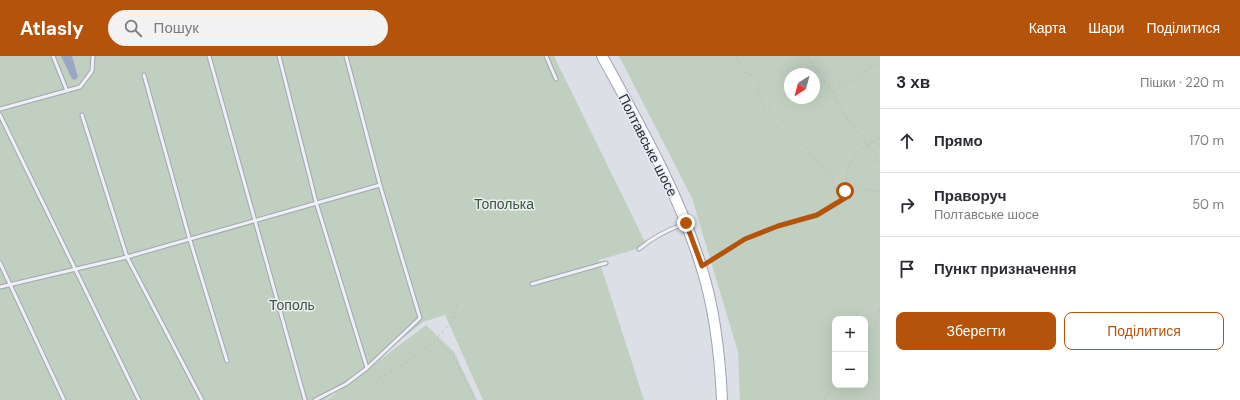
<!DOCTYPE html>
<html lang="uk">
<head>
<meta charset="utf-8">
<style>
	body { margin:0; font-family:"DM Sans",sans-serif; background:#f2f2f3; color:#2b2b33 }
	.controls { position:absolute; right:12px; bottom:12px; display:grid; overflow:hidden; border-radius:8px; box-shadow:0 4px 16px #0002 }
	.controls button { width:36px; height:36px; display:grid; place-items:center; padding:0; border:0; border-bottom:1px solid #e1e1e2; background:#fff; color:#2b2b33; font:20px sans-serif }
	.compass { position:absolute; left:784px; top:12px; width:36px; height:36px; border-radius:50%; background:#fff; box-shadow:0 4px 16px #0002; rotate:216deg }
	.stop { position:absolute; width:12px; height:12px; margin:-9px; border:3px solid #b45309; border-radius:50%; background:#fff }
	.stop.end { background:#b45309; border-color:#fff; box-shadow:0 1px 4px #0008 }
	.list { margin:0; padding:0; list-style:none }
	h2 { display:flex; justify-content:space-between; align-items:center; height:52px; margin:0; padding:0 16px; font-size:17px }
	h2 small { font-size:13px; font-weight:400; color:#7c7c81 }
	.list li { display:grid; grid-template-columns:26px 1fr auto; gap:12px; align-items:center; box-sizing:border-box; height:64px; padding:0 16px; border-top:1px solid #e1e1e2 }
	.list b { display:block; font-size:15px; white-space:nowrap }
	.list p { margin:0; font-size:13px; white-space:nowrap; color:#7c7c81 }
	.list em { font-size:13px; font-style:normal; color:#7c7c81 }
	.actions { display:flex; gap:8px; padding:12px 16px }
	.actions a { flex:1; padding:9px 0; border:1px solid #b45309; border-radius:8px; text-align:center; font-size:14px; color:#b45309 }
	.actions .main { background:#b45309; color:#fff }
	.icon { flex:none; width:22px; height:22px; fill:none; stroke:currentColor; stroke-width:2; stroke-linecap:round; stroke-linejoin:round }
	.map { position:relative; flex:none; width:880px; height:344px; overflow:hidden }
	header { display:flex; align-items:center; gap:24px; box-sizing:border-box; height:56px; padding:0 20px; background:#b45309; color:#fff }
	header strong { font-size:19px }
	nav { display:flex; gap:22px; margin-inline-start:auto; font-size:14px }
	.search { width:280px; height:36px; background:#f2f2f3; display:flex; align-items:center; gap:10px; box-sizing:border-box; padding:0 14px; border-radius:22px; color:#7c7c81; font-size:15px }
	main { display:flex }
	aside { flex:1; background:#fff }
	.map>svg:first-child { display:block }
	.green { fill:#c0cfbf; fill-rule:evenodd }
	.water { fill:#9aa7c4 }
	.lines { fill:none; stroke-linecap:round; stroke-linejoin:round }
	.lane-casing { stroke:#a3a6af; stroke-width:5 }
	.primary-casing { stroke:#9da2b1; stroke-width:12 }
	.path { stroke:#bbbdc5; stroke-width:1; stroke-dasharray:3 3; stroke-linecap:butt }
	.lane { stroke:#eff0f5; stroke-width:3 }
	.primary { stroke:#fff; stroke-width:10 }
	.route { stroke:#b45309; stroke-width:5 }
	.labels { text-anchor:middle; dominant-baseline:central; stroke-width:3; stroke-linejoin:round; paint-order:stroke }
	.street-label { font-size:14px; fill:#272c3b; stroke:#eceef4 }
	.park-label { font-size:14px; fill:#365636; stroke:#eceef4 }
</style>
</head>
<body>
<header>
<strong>Atlasly</strong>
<div class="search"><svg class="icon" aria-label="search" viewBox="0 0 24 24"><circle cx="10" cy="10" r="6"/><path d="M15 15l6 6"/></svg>Пошук</div>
<nav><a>Карта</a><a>Шари</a><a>Поділитися</a></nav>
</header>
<main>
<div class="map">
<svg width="880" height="344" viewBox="0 0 880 344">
	<rect width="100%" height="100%" fill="#dddfe6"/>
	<g class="green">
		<path d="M 0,0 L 554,0 L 647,190 L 599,204 L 644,344 L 483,344 L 445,259 L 423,266 L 325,344 L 0,344 Z"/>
		<path d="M 619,0 L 880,0 L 880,344 L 740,344 L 738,296 L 692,142 ZM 790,18 L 814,18 L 814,42 L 790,42 ZM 835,263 L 865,263 L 865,329 L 835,329 Z"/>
		<path d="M 426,269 L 454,296 L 477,344 L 327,344 Z"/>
	</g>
	<path class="water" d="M 61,0 L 72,0 L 78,21 L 75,24 L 72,23 Z"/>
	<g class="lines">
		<g class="lane-casing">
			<g id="lane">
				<path d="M 53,0 L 67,35"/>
				<path d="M 209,0 L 305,344"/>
				<path d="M 279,0 L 316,146 L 367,312"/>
				<path d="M 546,0 L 556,23"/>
				<path d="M 144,19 L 189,181 L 227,305"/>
				<path d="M 0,53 L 80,31 L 92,15 L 93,0"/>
				<path d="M 0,59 L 139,344"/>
				<path d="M 82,59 L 127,201 L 202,344"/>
				<path d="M 639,193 C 653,181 667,174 684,168"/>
				<path d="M 0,207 L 64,344"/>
				<path d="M 532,228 L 606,207"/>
				<path d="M 0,231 L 127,201 L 380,129"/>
				<path d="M 315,344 L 346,328 L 367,312 L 420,262 L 380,129 L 346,0"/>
			</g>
		</g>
		<g class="primary-casing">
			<path id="primary" d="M 602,0 C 639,68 678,135 701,210 C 715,253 720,299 722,344"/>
		</g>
		<g class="path">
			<path d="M 737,0 C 743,22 745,13 758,24 L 758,40 L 765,50 L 781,63 L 825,113 L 832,123 L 835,133 L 845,135 L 858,129 L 865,133 L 880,136"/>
			<path d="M 807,0 L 832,35 L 847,63 L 872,94 L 880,109"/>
			<path d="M 833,35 L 853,24 L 870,11 L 880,6"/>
			<path d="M 709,205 L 745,183 L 778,170 L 817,159 L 845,142 C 847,109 849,98 879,82 L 880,79"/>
			<path d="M 437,283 L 455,304 L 475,344"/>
			<path d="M 865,288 L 874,277 L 880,251"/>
			<path d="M 358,344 L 383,320 L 411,303 L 437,282 L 453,264 L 458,246"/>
			<path d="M 825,344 L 835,327"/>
		</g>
		<use href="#lane" class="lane"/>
		<use href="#primary" class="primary"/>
	</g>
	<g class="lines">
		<path class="route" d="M 686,167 L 702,210 L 745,183 L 778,170 L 817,159 L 845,142 L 845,135"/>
	</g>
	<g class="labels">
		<g class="street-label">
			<text transform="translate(648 89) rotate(63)">Полтавське шосе</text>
		</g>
		<g class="park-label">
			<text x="504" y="148">Тополька</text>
			<text x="292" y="249">Тополь</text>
		</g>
	</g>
</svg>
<div class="controls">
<button>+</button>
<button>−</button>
</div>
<svg class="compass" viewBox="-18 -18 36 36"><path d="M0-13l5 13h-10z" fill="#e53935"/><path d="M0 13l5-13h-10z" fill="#7c7c81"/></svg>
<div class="stop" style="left:845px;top:135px"></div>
<div class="stop end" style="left:686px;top:167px"></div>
</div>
<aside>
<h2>3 хв<small>Пішки · 220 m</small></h2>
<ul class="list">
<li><svg class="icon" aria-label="ahead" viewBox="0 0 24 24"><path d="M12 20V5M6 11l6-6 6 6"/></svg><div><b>Прямо</b></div><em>170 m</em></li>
<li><svg class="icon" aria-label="right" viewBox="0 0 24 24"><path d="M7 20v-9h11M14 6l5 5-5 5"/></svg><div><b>Праворуч</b><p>Полтавське шосе</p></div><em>50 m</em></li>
<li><svg class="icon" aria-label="arrive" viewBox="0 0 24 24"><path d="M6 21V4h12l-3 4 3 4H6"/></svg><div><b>Пункт призначення</b></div></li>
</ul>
<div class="actions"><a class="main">Зберегти</a><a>Поділитися</a></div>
</aside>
</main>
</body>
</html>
